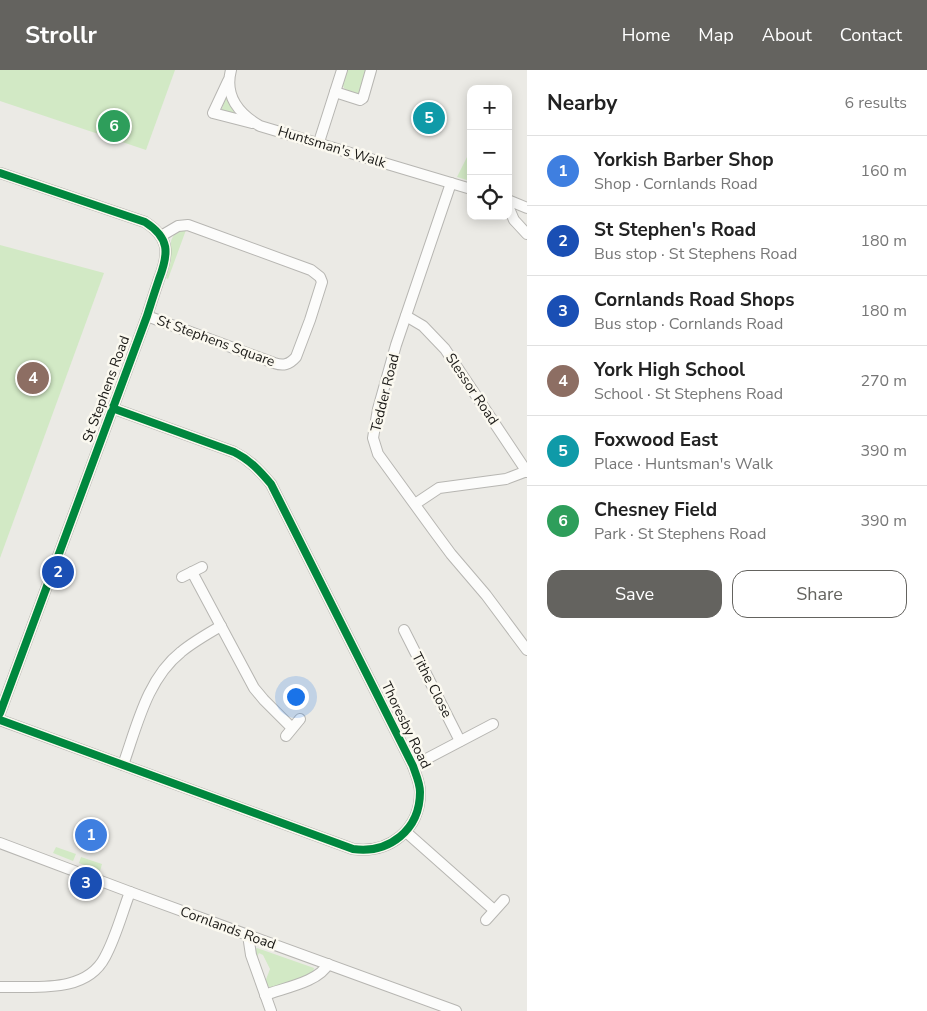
<!DOCTYPE html>
<html lang="en">
<head>
<meta charset="utf-8">
<style>
	body { margin:0; font-family:"Nunito Sans",sans-serif; background:#f6f6f6; color:#222 }
	.controls { position:absolute; right:15px; top:15px; display:grid; overflow:hidden; border-radius:10px; box-shadow:0 2px 12px #0003 }
	.controls button { width:45px; height:45px; display:grid; place-items:center; padding:0; border:0; border-bottom:1px solid #e0e0e0; background:#fff; color:#222; font:25px sans-serif }
	.you { position:absolute; left:295px; top:626px; width:18px; height:18px; margin:-12px; border:4px solid #fff; border-radius:50%; background:#1a73e8; box-shadow:0 0 0 8px #1a73e833 }
	.badge { display:grid; place-items:center; width:32px; height:32px; border-radius:50%; background:#64635f; color:#fff; font-size:16px; font-weight:700 }
	.pin { position:absolute; translate:-50% -50%; border:2px solid #fff; box-shadow:0 1px 5px #0006 }
	.list { margin:0; padding:0; list-style:none }
	h2 { display:flex; justify-content:space-between; align-items:center; height:65px; margin:0; padding:0 20px; font-size:21px }
	h2 small { font-size:16px; font-weight:400; color:#767676 }
	.list li { display:grid; grid-template-columns:32px 1fr auto; gap:15px; align-items:center; box-sizing:border-box; height:70px; padding:0 20px; border-top:1px solid #e0e0e0 }
	.list b { display:block; font-size:19px; white-space:nowrap }
	.list p { margin:0; font-size:16px; white-space:nowrap; color:#767676 }
	.list em { font-size:16px; font-style:normal; color:#767676 }
	.actions { display:flex; gap:10px; padding:15px 20px }
	.actions a { flex:1; padding:11px 0; border:1px solid #64635f; border-radius:15px; text-align:center; font-size:18px; color:#64635f }
	.actions .main { background:#64635f; color:#fff }
	.icon { flex:none; width:28px; height:28px; fill:none; stroke:currentColor; stroke-width:2; stroke-linecap:round; stroke-linejoin:round }
	.map { position:relative; flex:none; width:527px; height:941px; overflow:hidden }
	header { display:flex; align-items:center; gap:30px; box-sizing:border-box; height:70px; padding:0 25px; background:#64635f; color:#fff }
	header strong { font-size:24px }
	nav { display:flex; gap:28px; margin-inline-start:auto; font-size:18px }
	main { display:flex }
	aside { flex:1; background:#fff }
	.map>svg:first-child { display:block }
	.green { fill:#d2e9c5 }
	.lines { fill:none; stroke-linecap:round; stroke-linejoin:round }
	.minor-casing { stroke:#b7b6b2; stroke-width:12 }
	.minor { stroke:#fcfcfb; stroke-width:10 }
	.cycleway-casing { stroke:#fbf9f0; stroke-width:11 }
	.cycleway { stroke:#00873e; stroke-width:8 }
	.labels { text-anchor:middle; dominant-baseline:central; stroke-width:5; stroke-linejoin:round; paint-order:stroke }
	.street-label { font-size:14px; fill:#1b1a17; stroke:#fbf9f0 }
</style>
</head>
<body>
<header>
<strong>Strollr</strong>
<nav><a>Home</a><a>Map</a><a>About</a><a>Contact</a></nav>
</header>
<main>
<div class="map">
<svg width="527" height="941" viewBox="0 0 527 941">
	<rect width="100%" height="100%" fill="#ebeae5"/>
	<g class="green">
		<path d="M 0,0 L 175,0 L 146,80 L 0,31 Z"/>
		<path d="M 346,0 L 368,0 L 360,24 L 357,25 C 340,19 341,16 346,0 Z"/>
		<path d="M 226,27 L 234,42 L 234,44 L 221,41 Z"/>
		<path d="M 471,79 L 471,105 L 467,110 L 457,107 Z"/>
		<path d="M 186,160 L 168,209 L 166,208 C 168,201 171,194 171,187 C 171,176 168,168 179,161 Z"/>
		<path d="M 0,175 L 104,203 L 0,488 Z"/>
		<path d="M 56,777 L 76,784 L 73,791 L 53,783 Z"/>
		<path d="M 81,787 L 102,794 L 100,801 L 79,793 Z"/>
		<path d="M 257,878 L 314,898 L 312,906 L 274,917 L 269,917 L 265,912 L 270,899 L 263,885 L 259,883 L 256,889 L 255,879 Z"/>
	</g>
	<g class="lines">
		<g class="minor-casing">
			<g id="minor">
				<path d="M 231,0 C 224,26 239,44 260,56 L 471,119"/>
				<path d="M 228,11 L 213,43 L 252,53"/>
				<path d="M 335,22 L 360,30 L 363,28 L 371,0"/>
				<path d="M 319,72 L 342,0"/>
				<path d="M 0,103 L 145,152 C 170,168 169,183 159,209 C 155,221 151,233 147,246 L 0,643"/>
				<path d="M 451,113 L 396,275 L 378,339 L 373,368 L 378,384 L 434,461 L 451,484 L 486,525 L 527,580"/>
				<path d="M 508,130 L 527,138"/>
				<path d="M 508,136 L 514,150 L 527,164"/>
				<path d="M 147,246 L 274,293 C 283,296 289,295 296,287 L 310,250 L 322,212 L 320,207 L 311,200 L 188,155 L 178,156 L 161,166"/>
				<path d="M 406,246 L 423,256 L 445,279 L 527,402"/>
				<path d="M 415,434 L 439,418 L 506,409 L 527,401"/>
				<path d="M 192,502 L 254,618 L 264,630 L 292,658"/>
				<path d="M 182,507 L 202,497"/>
				<path d="M 404,560 L 460,671"/>
				<path d="M 0,650 L 353,779 C 389,784 420,760 420,722 C 420,713 416,705 413,696 L 271,414 C 260,401 250,390 234,382 L 112,338"/>
				<path d="M 286,666 L 300,649"/>
				<path d="M 123,695 C 137,656 147,609 181,582 C 193,572 207,564 221,556"/>
				<path d="M 413,696 L 493,654"/>
				<path d="M 406,762 L 494,840"/>
				<path d="M 0,773 L 130,822 L 456,941"/>
				<path d="M 486,850 L 504,830"/>
				<path d="M 248,865 L 251,885 L 271,941"/>
				<path d="M 0,917 C 35,916 86,924 105,887 C 116,867 122,843 130,822"/>
				<path d="M 265,925 C 283,918 319,912 328,894"/>
			</g>
		</g>
		<use href="#minor" class="minor"/>
		<g class="cycleway-casing">
			<g id="cycleway">
				<path d="M 0,103 L 145,152 C 170,168 169,183 159,209 C 155,221 151,233 147,246 L 0,643"/>
				<path d="M 0,650 L 353,779 C 389,784 420,760 420,722 C 420,713 416,705 413,696 L 271,414 C 260,401 250,390 234,382 L 112,338"/>
			</g>
		</g>
		<use href="#cycleway" class="cycleway"/>
	</g>
	<g class="labels">
		<g class="street-label">
			<text transform="translate(332 77) rotate(17)">Huntsman's Walk</text>
			<text transform="translate(216 271) rotate(20)">St Stephens Square</text>
			<text transform="translate(106 319) rotate(-70)">St Stephens Road</text>
			<text transform="translate(472 319) rotate(56)">Slessor Road</text>
			<text transform="translate(385 323) rotate(-76)">Tedder Road</text>
			<text transform="translate(432 615) rotate(63)">Tithe Close</text>
			<text transform="translate(406 655) rotate(64)">Thoresby Road</text>
			<text transform="translate(228 858) rotate(20)">Cornlands Road</text>
		</g>
	</g>
</svg>
<div class="controls">
<button>+</button>
<button>−</button>
<button><svg class="icon" aria-label="locate" viewBox="0 0 24 24"><circle cx="12" cy="12" r="6"/><path d="M12 2v4M12 18v4M2 12h4M18 12h4"/></svg></button>
</div>
<div class="you"></div>
<div class="pin badge" style="left:91px;top:765px;background:#3f7fe0">1</div>
<div class="pin badge" style="left:58px;top:502px;background:#1a4fb4">2</div>
<div class="pin badge" style="left:86px;top:813px;background:#1a4fb4">3</div>
<div class="pin badge" style="left:33px;top:308px;background:#8d6e63">4</div>
<div class="pin badge" style="left:429px;top:48px;background:#0f9aa8">5</div>
<div class="pin badge" style="left:114px;top:56px;background:#2e9e5b">6</div>
</div>
<aside>
<h2>Nearby<small>6 results</small></h2>
<ul class="list">
<li><span class="badge" style="background:#3f7fe0">1</span><div><b>Yorkish Barber Shop</b><p>Shop · Cornlands Road</p></div><em>160 m</em></li>
<li><span class="badge" style="background:#1a4fb4">2</span><div><b>St Stephen's Road</b><p>Bus stop · St Stephens Road</p></div><em>180 m</em></li>
<li><span class="badge" style="background:#1a4fb4">3</span><div><b>Cornlands Road Shops</b><p>Bus stop · Cornlands Road</p></div><em>180 m</em></li>
<li><span class="badge" style="background:#8d6e63">4</span><div><b>York High School</b><p>School · St Stephens Road</p></div><em>270 m</em></li>
<li><span class="badge" style="background:#0f9aa8">5</span><div><b>Foxwood East</b><p>Place · Huntsman's Walk</p></div><em>390 m</em></li>
<li><span class="badge" style="background:#2e9e5b">6</span><div><b>Chesney Field</b><p>Park · St Stephens Road</p></div><em>390 m</em></li>
</ul>
<div class="actions"><a class="main">Save</a><a>Share</a></div>
</aside>
</main>
</body>
</html>
